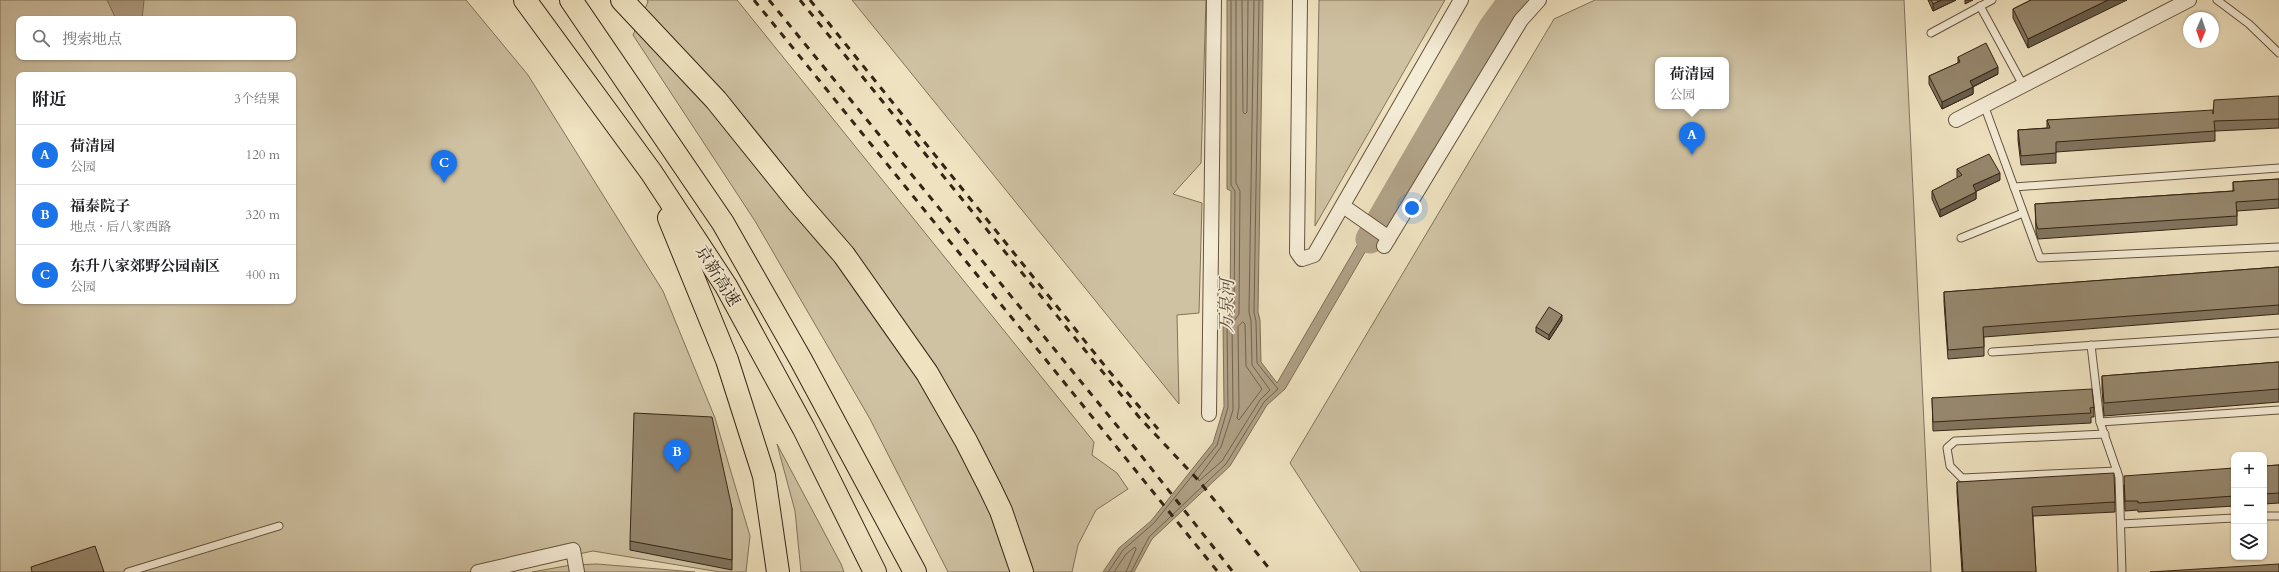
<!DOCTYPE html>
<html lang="zh">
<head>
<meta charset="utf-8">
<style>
	body { margin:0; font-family:Cardo,"Noto Serif SC",serif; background:#f2f2f2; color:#202124 }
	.controls { position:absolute; right:12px; bottom:12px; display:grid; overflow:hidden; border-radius:8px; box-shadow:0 1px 3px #0004 }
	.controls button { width:36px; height:36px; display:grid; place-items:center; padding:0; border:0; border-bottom:1px solid #e0e0e0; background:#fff; color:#202124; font:20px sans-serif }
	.compass { position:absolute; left:2183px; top:12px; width:36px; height:36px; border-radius:50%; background:#fff; box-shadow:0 1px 3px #0004; rotate:182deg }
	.you { position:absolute; left:1412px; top:208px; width:14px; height:14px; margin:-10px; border:3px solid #fff; border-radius:50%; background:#1a73e8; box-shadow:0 0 0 6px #1a73e833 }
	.badge { display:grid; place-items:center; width:26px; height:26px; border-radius:50%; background:#1a73e8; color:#fff; font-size:13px; font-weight:700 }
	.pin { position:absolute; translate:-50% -33px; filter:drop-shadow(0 1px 2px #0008) }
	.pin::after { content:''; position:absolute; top:21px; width:14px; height:12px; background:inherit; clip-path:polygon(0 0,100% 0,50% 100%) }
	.popup { position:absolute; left:1655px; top:57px; width:74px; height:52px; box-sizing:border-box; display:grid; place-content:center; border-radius:8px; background:#fff; filter:drop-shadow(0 1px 3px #0005); font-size:13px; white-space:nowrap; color:#757577 }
	.popup b { font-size:15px; color:#202124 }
	.popup::after { content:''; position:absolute; left:50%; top:100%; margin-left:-8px; border:8px solid transparent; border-top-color:#fff }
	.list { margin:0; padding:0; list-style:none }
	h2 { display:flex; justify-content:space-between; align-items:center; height:52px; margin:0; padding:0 16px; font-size:17px }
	h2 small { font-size:13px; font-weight:400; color:#757577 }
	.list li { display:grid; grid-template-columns:26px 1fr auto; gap:12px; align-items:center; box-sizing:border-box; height:60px; padding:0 16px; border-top:1px solid #e0e0e0 }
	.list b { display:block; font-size:15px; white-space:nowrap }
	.list p { margin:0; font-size:13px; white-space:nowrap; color:#757577 }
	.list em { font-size:13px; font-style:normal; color:#757577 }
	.icon { flex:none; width:22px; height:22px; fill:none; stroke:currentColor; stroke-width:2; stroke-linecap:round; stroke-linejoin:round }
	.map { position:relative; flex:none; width:2279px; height:572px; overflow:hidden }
	.search { position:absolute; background:#fff; box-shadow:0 1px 3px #0004; left:16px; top:16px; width:280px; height:44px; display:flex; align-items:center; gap:10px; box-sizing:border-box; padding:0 14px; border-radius:8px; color:#757577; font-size:15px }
	.panel { position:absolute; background:#fff; box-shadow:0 1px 3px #0004; left:16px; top:72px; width:280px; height:232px; border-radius:8px }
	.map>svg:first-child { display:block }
	.green { fill:#cfc2a3; stroke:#82735c; fill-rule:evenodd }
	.water { fill:#b0a186; stroke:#7f6f58 }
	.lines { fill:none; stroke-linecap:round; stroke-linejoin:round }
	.shore { stroke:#72624d; stroke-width:1 }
	.river { stroke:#b0a186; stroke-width:29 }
	.lane-casing { stroke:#64543f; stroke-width:9 }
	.street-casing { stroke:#64543f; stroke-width:16 }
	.highway-casing { stroke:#352414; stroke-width:24 }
	.lane { stroke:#f5ecd6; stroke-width:7 }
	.street { stroke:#f5ecd6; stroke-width:14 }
	.highway { stroke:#efe2c0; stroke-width:22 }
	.rail { stroke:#352414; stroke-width:3; stroke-dasharray:7 7; stroke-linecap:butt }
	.wall { fill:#81745e; stroke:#352414 }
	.shaded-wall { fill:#695e4c; stroke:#352414 }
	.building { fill:#96876d; stroke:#352414 }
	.labels { text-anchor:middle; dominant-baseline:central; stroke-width:3.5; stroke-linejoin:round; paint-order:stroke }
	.street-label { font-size:17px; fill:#352414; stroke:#f5ecd6 }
	.water-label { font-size:18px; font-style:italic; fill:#60503c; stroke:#f5ecd6 }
</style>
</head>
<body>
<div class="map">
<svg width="2279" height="572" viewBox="0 0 2279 572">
	<rect width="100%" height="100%" fill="#efe2c0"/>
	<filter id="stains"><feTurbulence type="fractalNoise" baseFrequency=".005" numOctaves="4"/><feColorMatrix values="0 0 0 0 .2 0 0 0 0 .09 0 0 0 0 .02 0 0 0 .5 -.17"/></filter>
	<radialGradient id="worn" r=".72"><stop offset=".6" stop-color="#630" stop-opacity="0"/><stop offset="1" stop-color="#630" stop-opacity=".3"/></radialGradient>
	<g class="green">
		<path d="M 0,0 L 466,0 L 528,75 L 663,291 L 715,418 L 750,536 L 746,572 L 720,572 L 593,551 L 492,572 L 0,572 ZM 19,19 L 293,19 L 293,57 L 19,57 ZM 19,75 L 293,75 L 293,301 L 19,301 Z"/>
		<path d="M 647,0 L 737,0 L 1094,442 L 1092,455 L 1117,473 L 1128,489 L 1096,510 L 1078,545 L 1072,572 L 948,572 L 870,419 L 755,221 L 633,35 L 648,2 Z"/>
		<path d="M 852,0 L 1206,0 L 1201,163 L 1173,194 L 1202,203 L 1199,313 L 1177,315 L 1179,404 Z"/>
		<path d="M 1319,0 L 1445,0 L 1315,226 Z"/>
		<path d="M 1595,0 L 1904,0 L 1931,572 L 1361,572 L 1290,463 L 1554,19 ZM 1658,60 L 1726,60 L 1726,106 L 1658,106 Z"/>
		<path d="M 777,444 L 841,564 L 844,572 L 801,572 L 795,511 Z"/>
		<path d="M 597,564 L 695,572 L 532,572 L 571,565 Z"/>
	</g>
	<g class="water">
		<path d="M 107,0 L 144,0 L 142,19 L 116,19 Z"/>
		<path d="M 1227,0 L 1263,0 L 1258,312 L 1260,320 L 1261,362 L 1277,383 L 1383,201 L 1392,206 L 1285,389 L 1267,405 L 1230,466 L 1152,539 L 1134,572 L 1103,572 L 1119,548 L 1151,521 L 1213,443 L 1224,407 L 1223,320 L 1230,314 L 1231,191 L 1227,189 Z"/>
	</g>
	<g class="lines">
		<g class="shore">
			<path d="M 1236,0 L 1236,183 L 1240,191 L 1239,314 L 1232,324 L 1233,410 L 1221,447 L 1198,478 L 1199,481 L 1222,461 L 1260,400 L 1270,390 L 1252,365 L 1251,321 L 1249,312 L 1254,0"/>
			<path d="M 1242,0 L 1243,112 L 1245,114 L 1247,112 L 1248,0"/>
			<path d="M 1243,322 L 1245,324 L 1246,366 L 1262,389 L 1239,420 L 1237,418 L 1239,407 L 1238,327 Z"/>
			<path d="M 1108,572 L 1123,550 L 1154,523 L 1217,445 L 1228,407 L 1227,322 L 1234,314 L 1235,191 L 1231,185 L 1231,0"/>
			<path d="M 1114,572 L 1126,554 L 1135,547 L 1136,549 L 1126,572"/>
			<path d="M 1131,572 L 1149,537 L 1226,464 L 1264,402 L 1278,389 L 1257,363 L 1256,321 L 1254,313 L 1259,0"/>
		</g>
		<path class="river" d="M 1370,239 L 1492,29 L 1513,0"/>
		<g class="lane-casing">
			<g id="lane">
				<path d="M 2217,0 L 2249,24 L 2279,53"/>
				<path d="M 1980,6 L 2023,85"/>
				<path d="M 1931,33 L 1992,0"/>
				<path d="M 1984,105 L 2040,258 L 2279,247"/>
				<path d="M 2014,187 L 2279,168"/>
				<path d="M 1961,238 L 2023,213"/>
				<path d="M 2091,345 L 2100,422 L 2119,477 L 2122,572"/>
				<path d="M 1992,352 L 2279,333"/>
				<path d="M 2100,422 L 2279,410"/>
				<path d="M 2105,434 L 1955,441 L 1947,448 L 1950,466 L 1962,478 L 2117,471"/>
				<path d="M 2264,516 L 2279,516"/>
				<path d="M 2121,524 L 2234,518"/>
				<path d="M 128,572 L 279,526"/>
			</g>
		</g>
		<g class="street-casing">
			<g id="street">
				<path d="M 1300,0 L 1297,252 L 1302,259 L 1314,255 L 1461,0"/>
				<path d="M 1956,120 L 2189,0"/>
				<path d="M 1343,206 L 1389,238"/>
				<path d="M 1384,246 L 1521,20 L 1539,0"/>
				<path d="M 1209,414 L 1214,0"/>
				<path d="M 478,572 L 573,550 L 577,572"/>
			</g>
		</g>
		<g class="highway-casing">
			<g id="highway">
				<path d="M 525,0 L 651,172 L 726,286 L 804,429 L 875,572"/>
				<path d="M 571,0 L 723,223 L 801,360 L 915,572"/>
				<path d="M 622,0 L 716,100 L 798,202 L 844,255 L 927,373 L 966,441 L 990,488 L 1001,511 L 1022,572"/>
				<path d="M 669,218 L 727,360 L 764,476 L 778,572"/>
			</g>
		</g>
		<use href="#lane" class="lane"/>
		<use href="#street" class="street"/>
		<use href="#highway" class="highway"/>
		<g class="rail">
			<path d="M 754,0 L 1218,572"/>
			<path d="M 769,0 L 1136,449 L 1233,572"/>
			<path d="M 800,0 L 1106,376 L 1139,417 L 1199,481 L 1272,572"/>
			<path d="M 810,0 L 1109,371 L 1158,429"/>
		</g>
	</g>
	<g class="wall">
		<path d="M 1928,0 L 1956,0 L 1933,11 Z"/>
		<path d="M 2031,0 L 2028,48 L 2013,18 L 2013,9 Z"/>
		<path d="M 1958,57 L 1998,74 L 1973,87 L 1973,94 L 1942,109 L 1929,84 L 1929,76 L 1958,63 Z"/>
		<path d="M 2279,99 L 2279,128 L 2215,131 L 2215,141 L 2056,152 L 2056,163 L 2021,165 L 2018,140 L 2018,130 L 2047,128 L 2047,120 L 2213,114 Z"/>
		<path d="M 1957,169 L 2000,180 L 1976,191 L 1976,199 L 1940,217 L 1932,199 L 1932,191 L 1958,178 L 1957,177 Z"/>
		<path d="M 2279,179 L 2279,208 L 2237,211 L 2237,225 L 2038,239 L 2036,232 L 2035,204 L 2233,191 L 2233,182 Z"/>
		<path d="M 2279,267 L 2279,314 L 1984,337 L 1984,356 L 1948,359 L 1944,302 L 1944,292 Z"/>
		<path d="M 1562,320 L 1549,340 L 1536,332 L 1536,327 Z"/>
		<path d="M 2279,362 L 2279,402 L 2104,416 L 2102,389 L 2102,376 Z"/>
		<path d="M 1932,398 L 2094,407 L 2094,417 L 2091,417 L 2091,423 L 1933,431 Z"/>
		<path d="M 2279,465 L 2279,503 L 2264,504 L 2264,466 Z"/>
		<path d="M 2234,468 L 2234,506 L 2138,512 L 2138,510 L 2125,511 L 2124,485 Z"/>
		<path d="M 1957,482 L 2115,502 L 2115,512 L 2033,516 L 2036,572 L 1962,572 L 1957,492 Z"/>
		<path d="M 732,508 L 732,570 L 630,550 L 630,541 Z"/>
	</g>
	<g class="shaded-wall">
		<path d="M 1941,0 L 1956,0 L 1933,11 L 1933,4 Z"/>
		<path d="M 1965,0 L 1973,0 L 1965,4 Z"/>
		<path d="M 2108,0 L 2127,0 L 2028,48 L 2028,39 Z"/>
		<path d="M 1998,67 L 1998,74 L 1970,88 L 1970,81 Z"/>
		<path d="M 1973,87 L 1973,94 L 1942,109 L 1942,102 Z"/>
		<path d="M 2000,173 L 2000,180 L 1973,193 L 1973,185 Z"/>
		<path d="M 1976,192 L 1976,199 L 1940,217 L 1940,210 Z"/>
		<path d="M 1562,315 L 1562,320 L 1549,340 L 1549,335 Z"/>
	</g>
	<g class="building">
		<path d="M 1931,0 L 1941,0 L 1933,4 Z"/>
		<path d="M 2031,0 L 2108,0 L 2028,39 L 2013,9 Z"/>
		<path d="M 1986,43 L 1998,67 L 1970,81 L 1973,87 L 1942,102 L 1929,76 L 1960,62 L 1958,57 Z"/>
		<path d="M 2279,96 L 2279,119 L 2214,121 L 2215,131 L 2056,142 L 2056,153 L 2021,156 L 2018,130 L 2050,128 L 2047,120 L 2213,110 L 2213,114 L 2214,100 Z"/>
		<path d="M 1989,154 L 2000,173 L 1973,185 L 1976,192 L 1940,210 L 1932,191 L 1962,175 L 1957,169 Z"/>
		<path d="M 2279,179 L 2279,199 L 2236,202 L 2237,216 L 2038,229 L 2036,223 L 2035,204 L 2234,191 L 2233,182 Z"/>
		<path d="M 2279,267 L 2279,305 L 1983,327 L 1984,347 L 1948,350 L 1944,292 Z"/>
		<path d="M 1549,307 L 1562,315 L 1549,335 L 1536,327 Z"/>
		<path d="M 2279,362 L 2279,389 L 2104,403 L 2102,376 Z"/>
		<path d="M 2092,389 L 2094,407 L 2090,408 L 2091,413 L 1933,422 L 1932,398 Z"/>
		<path d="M 634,413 L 712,417 L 732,508 L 732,560 L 630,541 Z"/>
		<path d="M 2279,465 L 2279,493 L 2264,494 L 2264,466 Z"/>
		<path d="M 2234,468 L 2234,496 L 2138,503 L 2138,501 L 2125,501 L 2124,476 Z"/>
		<path d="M 2114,473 L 2115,502 L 2032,507 L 2036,572 L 1963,572 L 1957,482 Z"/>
		<path d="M 95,546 L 104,572 L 32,572 L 31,567 Z"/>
		<path d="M 2279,564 L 2279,572 L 2150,572 Z"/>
	</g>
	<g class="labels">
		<g class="street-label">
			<text transform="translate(718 276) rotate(58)">京新高速</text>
		</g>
		<g class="water-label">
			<text transform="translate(1227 306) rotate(-89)">万泉河</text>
		</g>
	</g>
	<rect width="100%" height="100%" filter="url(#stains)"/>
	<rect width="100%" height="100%" fill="url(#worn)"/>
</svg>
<div class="controls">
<button>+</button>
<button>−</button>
<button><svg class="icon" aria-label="layers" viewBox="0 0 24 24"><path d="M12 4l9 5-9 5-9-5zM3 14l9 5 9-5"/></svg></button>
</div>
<svg class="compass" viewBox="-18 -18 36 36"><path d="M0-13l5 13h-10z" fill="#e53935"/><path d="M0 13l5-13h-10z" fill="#757577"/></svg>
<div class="you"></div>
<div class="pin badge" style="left:1692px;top:155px">A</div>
<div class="popup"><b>荷清园</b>公园</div>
<div class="pin badge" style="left:677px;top:472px">B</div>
<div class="pin badge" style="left:444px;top:183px">C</div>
<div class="search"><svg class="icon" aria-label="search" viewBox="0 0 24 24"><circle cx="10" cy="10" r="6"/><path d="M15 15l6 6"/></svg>搜索地点</div>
<section class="panel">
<h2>附近<small>3个结果</small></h2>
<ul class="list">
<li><span class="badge">A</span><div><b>荷清园</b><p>公园</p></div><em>120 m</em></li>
<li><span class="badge">B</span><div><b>福泰院子</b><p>地点 · 后八家西路</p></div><em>320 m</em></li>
<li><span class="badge">C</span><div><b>东升八家郊野公园南区</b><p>公园</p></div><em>400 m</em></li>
</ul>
</section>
</div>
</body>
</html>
